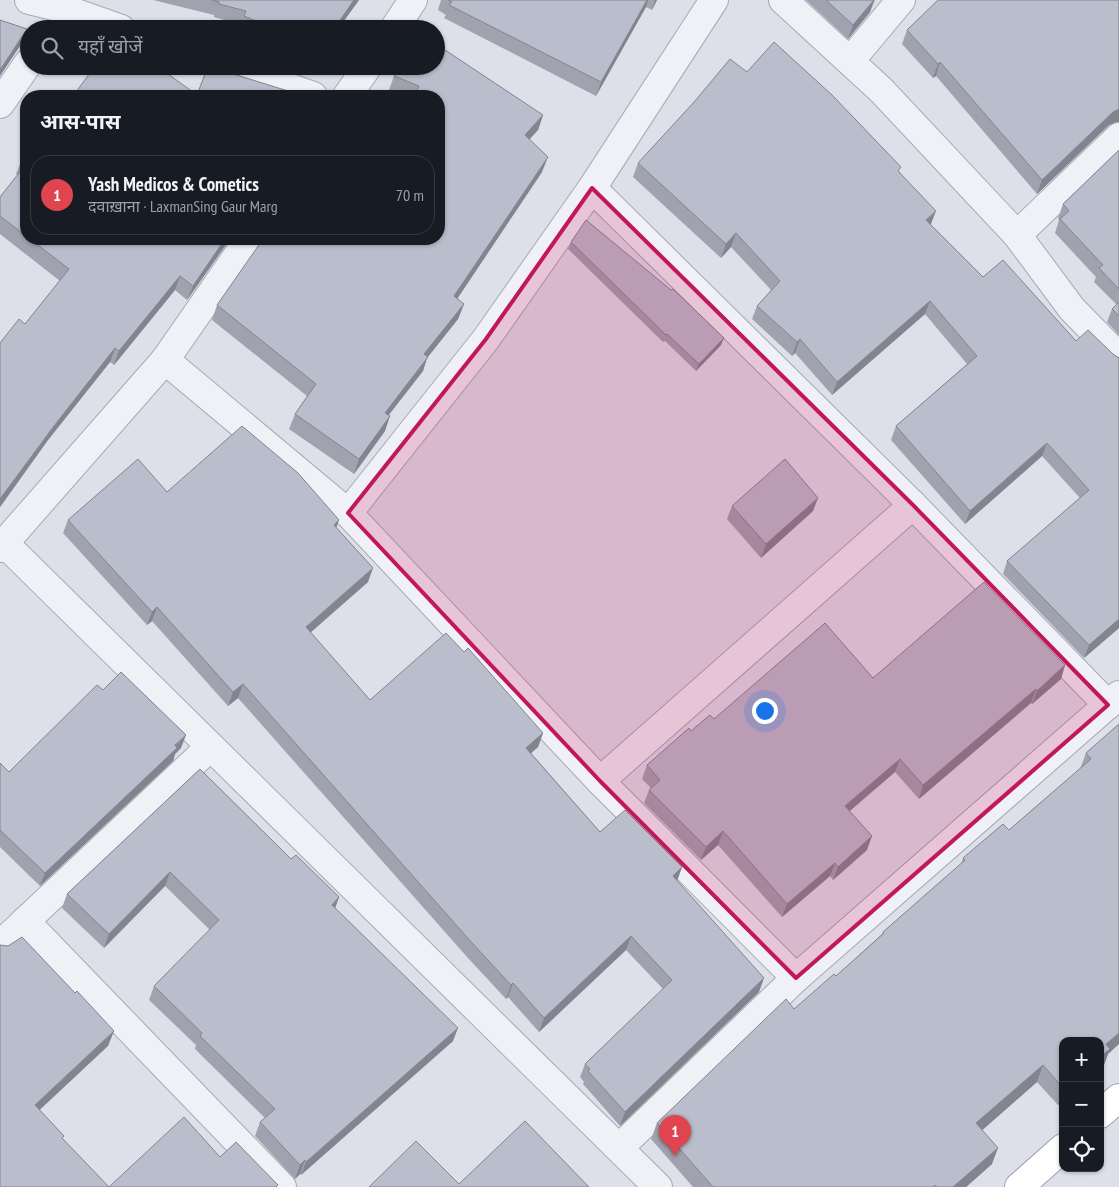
<!DOCTYPE html>
<html lang="hi">
<head>
<meta charset="utf-8">
<style>
	body { margin:0; font-family:"PT Sans Narrow","Noto Sans Devanagari",sans-serif; background:#242831; color:#f1f3f6 }
	.controls { position:absolute; right:15px; bottom:15px; display:grid; overflow:hidden; border-radius:10px; box-shadow:0 1px 4px #0004 }
	.controls button { width:45px; height:45px; display:grid; place-items:center; padding:0; border:0; border-bottom:1px solid #363941; background:#171b24; color:#f1f3f6; font:25px sans-serif }
	.you { position:absolute; left:764px; top:710px; width:18px; height:18px; margin:-12px; border:4px solid #fff; border-radius:50%; background:#1a73e8; box-shadow:0 0 0 8px #1a73e833 }
	.badge { display:grid; place-items:center; width:32px; height:32px; border-radius:50%; background:#d93025; color:#fff; font-size:16px; font-weight:700 }
	.pin { position:absolute; translate:-50% -41px; filter:drop-shadow(0 1px 2px #0008) }
	.pin::after { content:''; position:absolute; top:26px; width:18px; height:15px; background:inherit; clip-path:polygon(0 0,100% 0,50% 100%) }
	.list { margin:0; padding:0; list-style:none }
	h2 { display:flex; justify-content:space-between; align-items:center; height:65px; margin:0; padding:0 20px; font-size:21px }
	h2 small { font-size:16px; font-weight:400; color:#9ea1a6 }
	.list li { display:grid; grid-template-columns:32px 1fr auto; gap:15px; align-items:center; box-sizing:border-box; height:80px; margin:0 10px 10px; padding:0 10px; border:1px solid #363941; border-radius:20px }
	.list b { display:block; font-size:19px; white-space:nowrap }
	.list p { margin:0; font-size:16px; white-space:nowrap; color:#9ea1a6 }
	.list em { font-size:16px; font-style:normal; color:#9ea1a6 }
	.icon { flex:none; width:28px; height:28px; fill:none; stroke:currentColor; stroke-width:2; stroke-linecap:round; stroke-linejoin:round }
	.map { position:relative; flex:none; width:1119px; height:1187px; overflow:hidden }
	.search { position:absolute; background:#171b24; box-shadow:0 1px 4px #0004; left:20px; top:20px; width:425px; height:55px; display:flex; align-items:center; gap:12px; box-sizing:border-box; padding:0 18px; border-radius:28px; color:#9ea1a6; font-size:19px }
	.panel { position:absolute; background:#171b24; box-shadow:0 1px 4px #0004; left:20px; top:90px; width:425px; height:155px; border-radius:20px }
	.map>svg:first-child { display:block }
	.lines { fill:none; stroke-linecap:round; stroke-linejoin:round }
	.minor-casing { stroke:#a6a9b7; stroke-width:30 }
	.major-casing { stroke:#9ba1b5; stroke-width:30 }
	.minor { stroke:#f0f1f7; stroke-width:28 }
	.major { stroke:#fff; stroke-width:28 }
	.wall { fill:#a0a3af }
	.shaded-wall { fill:#82848f }
	.building { fill:#babdcc; stroke:#82848f }
	.marked { fill:#c2185b; fill-opacity:0.2; stroke:#c2185b; stroke-width:4; stroke-linejoin:round }
</style>
</head>
<body>
<div class="map">
<svg width="1119" height="1187" viewBox="0 0 1119 1187">
	<rect width="100%" height="100%" fill="#dde0e9"/>
	<g class="lines">
		<g class="minor-casing">
			<g id="minor">
				<path d="M 29,0 L 65,9 L 121,29"/>
				<path d="M 783,0 L 881,90 L 1017,235 L 1072,309 L 1119,357"/>
				<path d="M 394,29 L 413,0"/>
				<path d="M 850,61 L 901,0"/>
				<path d="M 227,66 L 313,96"/>
				<path d="M 347,96 L 368,66"/>
				<path d="M 0,104 L 29,62"/>
				<path d="M 592,188 L 913,505 L 1108,705"/>
				<path d="M 1017,235 L 1119,137"/>
				<path d="M 165,360 L 348,513 L 600,781 L 796,978"/>
				<path d="M 348,513 L 486,339 L 592,188 L 714,0"/>
				<path d="M 4,543 L 658,1187"/>
				<path d="M 0,548 L 165,360 L 249,239"/>
				<path d="M 600,781 L 913,505"/>
				<path d="M 25,921 L 282,1187"/>
				<path d="M 0,945 L 210,747"/>
				<path d="M 619,1148 L 796,978 L 1119,695"/>
			</g>
		</g>
		<g class="major-casing">
			<g id="major">
				<path d="M 1100,1114 L 1119,1098"/>
				<path d="M 1019,1187 L 1063,1148"/>
			</g>
		</g>
		<use href="#minor" class="minor"/>
		<use href="#major" class="major"/>
	</g>
	<g class="wall">
		<path d="M 153,0 L 359,0 L 338,29 L 240,29 L 241,25 L 214,17 L 214,15 Z"/>
		<path d="M 441,0 L 657,0 L 652,10 L 646,7 L 596,96 L 444,18 L 446,15 L 438,10 Z"/>
		<path d="M 806,0 L 875,0 L 870,12 L 848,39 Z"/>
		<path d="M 907,30 L 1116,122 L 1109,125 L 1037,194 L 936,76 L 933,78 L 902,44 Z"/>
		<path d="M 747,72 L 900,172 L 931,224 L 930,225 L 983,277 L 1076,341 L 1113,354 L 1119,358 L 1119,628 L 1084,658 L 1003,574 L 1007,561 L 1080,498 L 1042,456 L 965,524 L 891,440 L 896,426 L 967,364 L 925,314 L 832,395 L 795,353 L 792,356 L 752,319 L 757,306 L 771,290 L 731,247 L 721,258 L 633,177 L 638,163 Z"/>
		<path d="M 394,76 L 543,115 L 538,130 L 529,139 L 542,172 L 457,299 L 464,304 L 458,319 L 427,358 L 423,371 L 389,415 L 385,431 L 354,474 L 289,429 L 295,414 L 307,396 L 212,320 L 217,305 L 439,239 L 439,96 L 403,96 L 389,90 Z"/>
		<path d="M 1119,150 L 1119,335 L 1107,322 L 1112,309 L 1117,305 L 1094,282 L 1096,277 L 1055,233 L 1059,220 L 1058,218 L 1063,204 Z"/>
		<path d="M 26,153 L 26,239 L 230,239 L 187,300 L 175,290 L 114,365 L 110,362 L 48,440 L 0,507 L 0,343 L 25,324 L 60,281 L 0,234 L 0,197 L 18,175 L 16,174 L 22,159 Z"/>
		<path d="M 571,242 L 721,345 L 696,371 L 665,341 L 663,342 L 568,249 Z"/>
		<path d="M 167,492 L 339,520 L 336,527 L 368,582 L 310,632 L 370,700 L 464,652 L 543,733 L 538,747 L 531,753 L 600,832 L 682,867 L 677,881 L 759,992 L 620,1126 L 583,1084 L 584,1082 L 580,1077 L 585,1064 L 663,989 L 626,950 L 539,1032 L 508,997 L 506,999 L 468,958 L 238,698 L 228,706 L 152,621 L 147,625 L 63,533 L 68,520 Z"/>
		<path d="M 732,506 L 813,511 L 761,558 L 727,519 Z"/>
		<path d="M 1065,665 L 1061,679 L 1032,704 L 1031,703 L 919,799 L 895,772 L 850,811 L 867,850 L 833,880 L 830,876 L 782,917 L 718,845 L 701,860 L 644,803 L 649,790 L 651,788 L 642,779 L 647,765 L 691,731 L 714,719 L 873,678 Z"/>
		<path d="M 103,690 L 181,748 L 175,754 L 173,761 L 40,886 L 0,847 L 0,763 L 9,772 Z"/>
		<path d="M 1119,724 L 1119,1044 L 1108,1054 L 1104,1065 L 1063,1041 L 1063,1101 L 1058,1105 L 1037,1082 L 982,1130 L 992,1164 L 966,1187 L 693,1187 L 651,1139 L 657,1123 L 794,1009 L 836,976 L 881,935 L 883,932 L 961,864 L 963,858 L 1009,830 L 1080,769 L 1086,753 Z"/>
		<path d="M 200,769 L 291,859 L 339,897 L 335,908 L 453,1041 L 301,1175 L 300,1174 L 295,1179 L 255,1136 L 260,1122 L 265,1118 L 195,1049 L 196,1045 L 149,1000 L 154,986 L 210,930 L 165,886 L 104,948 L 62,908 L 67,894 Z"/>
	</g>
	<g class="shaded-wall">
		<path d="M 354,0 L 359,0 L 338,29 L 334,29 Z"/>
		<path d="M 647,0 L 648,0 L 646,7 L 596,96 L 601,82 Z"/>
		<path d="M 655,0 L 657,0 L 652,10 Z"/>
		<path d="M 874,0 L 870,12 L 848,39 L 853,25 Z"/>
		<path d="M 27,29 L 22,43 L 0,76 L 0,70 Z"/>
		<path d="M 940,62 L 936,76 L 933,78 L 938,64 Z"/>
		<path d="M 1119,109 L 1119,122 L 1116,122 L 1109,125 L 1037,194 L 1042,180 L 1113,112 Z"/>
		<path d="M 543,115 L 538,130 L 520,150 L 525,135 Z"/>
		<path d="M 548,157 L 542,172 L 449,311 L 454,296 Z"/>
		<path d="M 936,211 L 931,224 L 921,234 L 926,220 Z"/>
		<path d="M 736,233 L 731,247 L 721,258 L 726,244 Z"/>
		<path d="M 225,239 L 230,239 L 187,300 L 193,286 Z"/>
		<path d="M 180,276 L 175,290 L 114,365 L 119,351 Z"/>
		<path d="M 930,301 L 925,314 L 832,395 L 837,382 Z"/>
		<path d="M 464,304 L 458,319 L 427,358 L 423,371 L 379,427 L 385,413 L 424,354 Z"/>
		<path d="M 724,338 L 721,345 L 696,371 L 699,364 Z"/>
		<path d="M 800,339 L 795,353 L 792,356 L 797,342 Z"/>
		<path d="M 115,348 L 110,362 L 48,440 L 0,507 L 0,499 L 54,426 Z"/>
		<path d="M 390,416 L 385,431 L 354,474 L 359,459 Z"/>
		<path d="M 1047,443 L 1042,456 L 965,524 L 970,511 Z"/>
		<path d="M 818,498 L 813,511 L 761,558 L 766,544 Z"/>
		<path d="M 339,520 L 334,534 L 334,525 Z"/>
		<path d="M 373,568 L 368,582 L 301,641 L 306,627 Z"/>
		<path d="M 157,607 L 152,621 L 147,625 L 152,612 Z"/>
		<path d="M 1119,619 L 1119,628 L 1084,658 L 1089,645 Z"/>
		<path d="M 1065,665 L 1061,679 L 1032,704 L 1037,691 Z"/>
		<path d="M 243,684 L 238,698 L 228,706 L 233,692 Z"/>
		<path d="M 1036,689 L 1031,703 L 919,799 L 923,785 Z"/>
		<path d="M 543,733 L 538,747 L 521,762 L 526,748 Z"/>
		<path d="M 186,735 L 181,748 L 175,754 L 173,761 L 40,886 L 45,873 Z"/>
		<path d="M 900,759 L 895,772 L 840,819 L 845,806 Z"/>
		<path d="M 723,831 L 718,845 L 701,860 L 706,847 Z"/>
		<path d="M 872,836 L 867,850 L 833,880 L 838,867 Z"/>
		<path d="M 835,863 L 830,876 L 782,917 L 787,904 Z"/>
		<path d="M 682,867 L 677,881 L 673,876 Z"/>
		<path d="M 170,872 L 165,886 L 104,948 L 109,934 Z"/>
		<path d="M 339,897 L 334,911 L 332,905 Z"/>
		<path d="M 631,936 L 626,950 L 539,1032 L 544,1018 Z"/>
		<path d="M 764,978 L 759,992 L 620,1126 L 625,1112 Z"/>
		<path d="M 513,983 L 508,997 L 506,999 L 511,985 Z"/>
		<path d="M 458,1028 L 453,1041 L 301,1175 L 306,1162 Z"/>
		<path d="M 114,1031 L 108,1046 L 30,1119 L 35,1105 Z"/>
		<path d="M 1119,1033 L 1119,1044 L 1108,1054 L 1104,1065 L 1100,1068 L 1100,1057 L 1106,1044 Z"/>
		<path d="M 1043,1065 L 1037,1082 L 971,1140 L 976,1123 Z"/>
		<path d="M 1063,1092 L 1063,1101 L 1058,1105 Z"/>
		<path d="M 998,1148 L 992,1164 L 966,1187 L 953,1187 Z"/>
		<path d="M 305,1160 L 300,1174 L 295,1179 L 300,1165 Z"/>
	</g>
	<g class="building">
		<path d="M 212,0 L 354,0 L 334,29 L 275,29 L 244,16 L 246,11 L 219,4 L 219,2 Z"/>
		<path d="M 448,0 L 647,0 L 601,82 L 449,5 L 452,2 Z"/>
		<path d="M 826,0 L 874,0 L 853,25 Z"/>
		<path d="M 938,0 L 1119,0 L 1119,109 L 1113,112 L 1042,180 L 940,62 L 938,64 L 907,30 Z"/>
		<path d="M 0,20 L 27,29 L 0,70 Z"/>
		<path d="M 774,42 L 832,95 L 901,167 L 898,171 L 936,211 L 926,220 L 983,277 L 1003,260 L 1076,341 L 1088,330 L 1113,354 L 1119,358 L 1119,619 L 1089,645 L 1007,561 L 1089,490 L 1047,443 L 970,511 L 896,426 L 977,356 L 930,301 L 837,382 L 800,339 L 797,342 L 757,306 L 780,281 L 736,233 L 726,244 L 638,163 L 695,101 L 730,59 L 747,72 Z"/>
		<path d="M 436,44 L 543,115 L 525,135 L 548,157 L 454,296 L 464,304 L 424,354 L 428,357 L 385,413 L 390,416 L 359,459 L 295,414 L 316,384 L 217,305 L 263,239 L 439,239 L 439,96 L 415,96 L 419,86 L 394,76 L 402,66 L 436,66 Z"/>
		<path d="M 95,66 L 157,66 L 197,95 L 208,66 L 304,96 L 73,96 Z"/>
		<path d="M 1119,150 L 1119,289 L 1099,268 L 1103,265 L 1060,219 L 1069,211 L 1063,204 Z"/>
		<path d="M 26,153 L 26,162 L 22,159 Z"/>
		<path d="M 26,164 L 26,236 L 0,216 L 0,197 Z"/>
		<path d="M 586,220 L 671,290 L 673,289 L 724,338 L 699,364 L 667,334 L 666,335 L 571,242 Z"/>
		<path d="M 30,239 L 225,239 L 193,286 L 180,276 L 119,351 L 115,348 L 54,426 L 0,499 L 0,343 L 19,319 L 25,324 L 69,269 Z"/>
		<path d="M 1119,302 L 1119,316 L 1112,309 Z"/>
		<path d="M 242,426 L 298,473 L 339,520 L 334,525 L 373,568 L 306,627 L 370,700 L 446,633 L 464,652 L 468,648 L 543,733 L 526,748 L 600,832 L 625,810 L 682,867 L 673,876 L 764,978 L 625,1112 L 588,1071 L 590,1069 L 585,1064 L 672,980 L 631,936 L 544,1018 L 513,983 L 511,985 L 473,944 L 243,684 L 233,692 L 157,607 L 152,612 L 68,520 L 138,459 L 167,492 Z"/>
		<path d="M 785,459 L 818,498 L 766,544 L 732,506 Z"/>
		<path d="M 984,582 L 1065,665 L 1037,691 L 1036,689 L 923,785 L 900,759 L 845,806 L 872,836 L 838,867 L 835,863 L 787,904 L 723,831 L 706,847 L 649,790 L 660,780 L 647,765 L 689,728 L 691,731 L 710,715 L 714,719 L 825,623 L 873,678 Z"/>
		<path d="M 121,672 L 186,735 L 175,745 L 177,748 L 45,873 L 0,830 L 0,763 L 9,772 L 97,685 L 103,690 Z"/>
		<path d="M 1119,724 L 1119,1033 L 1106,1044 L 1110,1049 L 1100,1057 L 1100,1041 L 1063,1041 L 1063,1088 L 1043,1065 L 976,1123 L 998,1148 L 953,1187 L 937,1187 L 935,1185 L 933,1187 L 713,1187 L 657,1123 L 786,999 L 794,1009 L 834,974 L 836,976 L 884,933 L 883,932 L 965,860 L 963,858 L 1003,824 L 1009,830 L 1091,759 L 1086,753 Z"/>
		<path d="M 200,769 L 291,859 L 296,855 L 339,897 L 332,905 L 458,1028 L 306,1162 L 305,1160 L 300,1165 L 260,1122 L 275,1109 L 200,1036 L 202,1033 L 154,986 L 219,920 L 170,872 L 109,934 L 67,894 Z"/>
		<path d="M 22,937 L 75,993 L 77,991 L 114,1031 L 35,1105 L 64,1136 L 62,1138 L 109,1187 L 184,1117 L 220,1157 L 236,1142 L 278,1185 L 276,1187 L 0,1187 L 0,945 L 8,946 Z"/>
		<path d="M 525,1121 L 589,1187 L 369,1187 L 416,1141 L 459,1184 Z"/>
	</g>
	<path class="marked" d="M 592,188 L 913,505 L 1108,705 L 796,978 L 600,781 L 348,513 L 486,339 Z"/>
</svg>
<div class="controls">
<button>+</button>
<button>−</button>
<button><svg class="icon" aria-label="locate" viewBox="0 0 24 24"><circle cx="12" cy="12" r="6"/><path d="M12 2v4M12 18v4M2 12h4M18 12h4"/></svg></button>
</div>
<div class="you"></div>
<div class="pin badge" style="left:675px;top:1156px;background:#e0444e">1</div>
<div class="search"><svg class="icon" aria-label="search" viewBox="0 0 24 24"><circle cx="10" cy="10" r="6"/><path d="M15 15l6 6"/></svg>यहाँ खोजें</div>
<section class="panel">
<h2>आस-पास<small></small></h2>
<ul class="list">
<li><span class="badge" style="background:#e0444e">1</span><div><b>Yash Medicos &amp; Cometics</b><p>दवाख़ाना · LaxmanSing Gaur Marg</p></div><em>70 m</em></li>
</ul>
</section>
</div>
</body>
</html>
